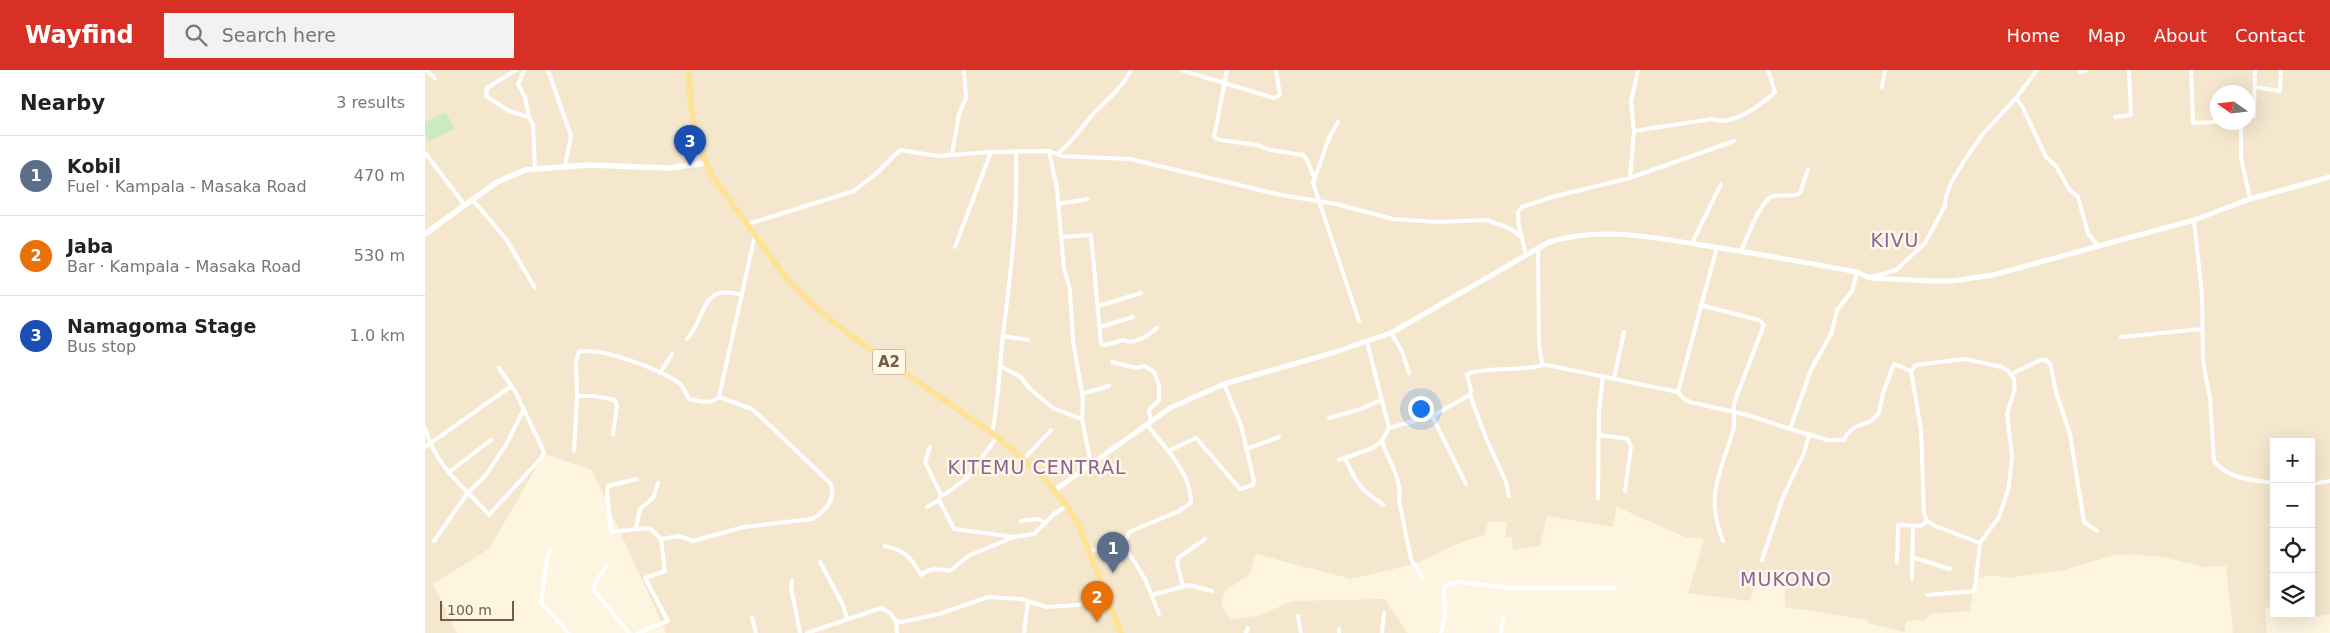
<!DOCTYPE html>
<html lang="en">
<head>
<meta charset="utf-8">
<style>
	body { margin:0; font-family:"DejaVu Sans",sans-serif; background:#f2f2f2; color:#222 }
	.controls { position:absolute; right:15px; bottom:15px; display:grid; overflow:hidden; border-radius:0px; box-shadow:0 5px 20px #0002 }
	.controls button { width:45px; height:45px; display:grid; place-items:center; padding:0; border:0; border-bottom:1px solid #e0e0e0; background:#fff; color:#222; font:25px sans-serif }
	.compass { position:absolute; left:1785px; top:15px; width:45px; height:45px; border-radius:50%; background:#fff; box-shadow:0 5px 20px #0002; rotate:284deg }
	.scale { position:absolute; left:15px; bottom:12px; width:74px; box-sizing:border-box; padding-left:5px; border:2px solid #745c47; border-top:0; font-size:14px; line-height:18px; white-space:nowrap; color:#745c47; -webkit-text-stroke:4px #fff8e6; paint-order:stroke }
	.you { position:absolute; left:995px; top:338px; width:18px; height:18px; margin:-12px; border:4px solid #fff; border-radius:50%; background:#1a73e8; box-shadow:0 0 0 8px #1a73e833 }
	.badge { display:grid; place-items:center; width:32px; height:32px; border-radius:50%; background:#d93025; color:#fff; font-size:16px; font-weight:700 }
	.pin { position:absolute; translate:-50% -41px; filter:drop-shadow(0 1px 2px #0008) }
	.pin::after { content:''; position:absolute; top:26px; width:18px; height:15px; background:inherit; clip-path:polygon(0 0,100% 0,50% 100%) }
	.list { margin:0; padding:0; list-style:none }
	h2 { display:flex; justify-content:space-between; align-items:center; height:65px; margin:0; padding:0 20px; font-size:21px }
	h2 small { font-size:16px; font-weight:400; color:#767676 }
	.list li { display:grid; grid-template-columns:32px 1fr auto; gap:15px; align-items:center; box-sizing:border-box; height:80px; padding:0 20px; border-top:1px solid #e0e0e0 }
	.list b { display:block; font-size:19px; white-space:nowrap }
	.list p { margin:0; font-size:16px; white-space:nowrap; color:#767676 }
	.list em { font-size:16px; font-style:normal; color:#767676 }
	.icon { flex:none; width:28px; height:28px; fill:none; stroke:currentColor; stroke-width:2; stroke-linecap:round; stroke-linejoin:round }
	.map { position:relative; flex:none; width:1905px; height:563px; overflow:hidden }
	header { display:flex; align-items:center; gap:30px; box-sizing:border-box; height:70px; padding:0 25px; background:#d93025; color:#fff }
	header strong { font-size:24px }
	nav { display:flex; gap:28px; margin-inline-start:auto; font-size:18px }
	.search { width:350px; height:45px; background:#f2f2f2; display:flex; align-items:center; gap:12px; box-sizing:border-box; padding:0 18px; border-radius:0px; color:#767676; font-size:19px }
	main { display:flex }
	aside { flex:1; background:#fff }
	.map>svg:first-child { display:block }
	.residential { fill:#f4e7ce; fill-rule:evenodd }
	.green { fill:#cbeabe }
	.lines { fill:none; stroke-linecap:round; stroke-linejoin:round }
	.minor { stroke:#fff; stroke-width:4 }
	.tertiary { stroke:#fff; stroke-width:5 }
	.secondary { stroke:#fff; stroke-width:5.5 }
	.primary { stroke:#fee396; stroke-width:6 }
	.labels { text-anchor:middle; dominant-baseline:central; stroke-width:5; stroke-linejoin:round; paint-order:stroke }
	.shield { fill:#fff8e6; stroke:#9e8b77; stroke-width:1 }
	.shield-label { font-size:15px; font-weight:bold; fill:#745c47 }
	.quarter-label { font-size:19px; letter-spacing:1px; fill:#8c6297; stroke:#fff8e6 }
</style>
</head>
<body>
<header>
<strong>Wayfind</strong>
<div class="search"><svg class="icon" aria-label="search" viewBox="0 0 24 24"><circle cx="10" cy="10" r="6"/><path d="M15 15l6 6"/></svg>Search here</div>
<nav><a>Home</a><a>Map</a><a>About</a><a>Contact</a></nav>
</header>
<main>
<aside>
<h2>Nearby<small>3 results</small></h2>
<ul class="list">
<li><span class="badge" style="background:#5c6f8a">1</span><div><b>Kobil</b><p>Fuel · Kampala - Masaka Road</p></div><em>470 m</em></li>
<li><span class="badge" style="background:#e8710a">2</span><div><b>Jaba</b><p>Bar · Kampala - Masaka Road</p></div><em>530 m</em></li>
<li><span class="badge" style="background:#1a4fb4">3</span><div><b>Namagoma Stage</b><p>Bus stop</p></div><em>1.0 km</em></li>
</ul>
</aside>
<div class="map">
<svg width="1905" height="563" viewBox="0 0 1905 563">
	<rect width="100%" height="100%" fill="#fdf5e0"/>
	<path class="residential" d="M 0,0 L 1905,0 L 1905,544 L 1884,548 L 1883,544 L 1886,544 L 1886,372 L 1849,372 L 1849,537 L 1840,538 L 1842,563 L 1808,563 L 1801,496 L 1779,497 L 1737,487 L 1705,484 L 1690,485 L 1638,500 L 1583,508 L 1567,505 L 1553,508 L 1548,513 L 1547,533 L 1544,541 L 1505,544 L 1500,550 L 1481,551 L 1479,562 L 1443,553 L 1443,550 L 1360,537 L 1360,509 L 1332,508 L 1325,531 L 1263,523 L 1279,469 L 1260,467 L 1192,437 L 1188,457 L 1122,446 L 1115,475 L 1088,480 L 1087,467 L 1080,468 L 1081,452 L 1063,452 L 1060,465 L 1039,471 L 990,494 L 926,509 L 831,484 L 825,504 L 800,521 L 796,536 L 806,549 L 832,546 L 868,531 L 960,529 L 983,563 L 241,563 L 167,400 L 119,384 L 64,479 L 8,514 L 32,563 L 0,563 ZM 1792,22 L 1822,22 L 1822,52 L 1792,52 Z"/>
	<path class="green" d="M 21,42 L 29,59 L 4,71 L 0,62 L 0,52 Z"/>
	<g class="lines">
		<g class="minor">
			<path d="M 1,0 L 10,8"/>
			<path d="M 91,0 L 62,18 L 61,26 L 84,41 L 104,47 L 108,55 L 110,98"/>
			<path d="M 99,0 L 93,15 L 100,27 L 104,47"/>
			<path d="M 123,0 L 146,66 L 140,96"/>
			<path d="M 756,0 L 849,28 L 855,25 L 851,0"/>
			<path d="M 802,0 L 789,67 L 795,70 L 832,75 L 845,80 L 878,85 L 882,90 L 890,109"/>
			<path d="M 1654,0 L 1655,2 L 1661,0"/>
			<path d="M 1766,0 L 1768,53 L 1792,52"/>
			<path d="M 1457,17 L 1460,0"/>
			<path d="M 1830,17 L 1855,21 L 1856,0"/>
			<path d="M 1591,28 L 1597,36 L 1621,87 L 1631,96 L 1644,119 L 1653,127 L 1663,163 L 1672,175"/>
			<path d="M 1690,47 L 1706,45 L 1704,0"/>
			<path d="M 1822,49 L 1829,46 L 1830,0"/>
			<path d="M 913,52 L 904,68 L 888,113 L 934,251"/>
			<path d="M 1816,52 L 1816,87 L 1825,129"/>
			<path d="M 1209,61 L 1287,49 C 1307,57 1336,35 1350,22 L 1343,0"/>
			<path d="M 624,81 L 632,119 L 639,198 L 645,220 L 648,271 L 658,329 L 657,349 L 666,394"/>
			<path d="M 0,83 L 39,134"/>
			<path d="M 527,84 L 534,44 L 541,28 L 539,0"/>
			<path d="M 632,84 C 648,72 657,56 671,41 C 684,28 697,18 706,0"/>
			<path d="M 1205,108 L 1309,71"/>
			<path d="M 47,129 L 81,169 L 110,218"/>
			<path d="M 633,134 L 663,129"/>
			<path d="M 1769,150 L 1777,224 L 1778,291 L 1785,328 L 1789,391 C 1803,409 1828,410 1849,413"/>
			<path d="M 323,154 L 429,121 L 453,102 L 475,80 L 513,86 L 566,82 L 624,81 L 636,86 L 705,89 L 856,125 L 911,134 L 968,149 L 1013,152 L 1062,150 L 1084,158 L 1097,167"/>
			<path d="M 636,167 L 666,165 L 676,274 L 681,275 L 698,270 C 710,275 723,266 732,258"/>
			<path d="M 1267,173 L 1296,114"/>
			<path d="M 530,177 L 566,82"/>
			<path d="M 1292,177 L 1253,322 L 1258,328 L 1265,332 L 1323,345 L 1365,359"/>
			<path d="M 1113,179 L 1114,273 L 1117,294 L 1253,322"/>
			<path d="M 1316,181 C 1322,169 1335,130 1348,126 C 1358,124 1366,128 1375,123 L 1383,99"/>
			<path d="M 1101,185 L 1094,157 L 1093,142 L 1097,137 L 1127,127 L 1205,108 L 1209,61 L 1206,32 L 1213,0"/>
			<path d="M 1432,202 L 1427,221 L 1412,240 L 1407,262 L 1386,300 L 1365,359 L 1403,370 L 1419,370 L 1422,364 L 1430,357 L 1446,351 L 1454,343 L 1458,323 L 1469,294 L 1486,301 L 1491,295 L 1540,289 L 1576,297 L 1582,300 L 1589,309 L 1590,318 L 1582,344 L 1587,386 L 1584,417 L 1574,447 L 1555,473 L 1550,518 L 1548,521 L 1502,525"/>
			<path d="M 1447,207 L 1471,200 L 1500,173 L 1520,136 L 1521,126 L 1527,111 L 1539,91 L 1557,65 L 1591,28 L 1612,0"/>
			<path d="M 1275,235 L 1334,250 L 1339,255 L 1310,330 C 1307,340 1310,347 1309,357 C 1297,401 1279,424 1298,471"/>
			<path d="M 674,236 L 716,223"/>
			<path d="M 675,257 L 708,247"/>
			<path d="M 966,263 L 977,281 L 984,303"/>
			<path d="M 578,266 L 603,270"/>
			<path d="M 1696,267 L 1777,259"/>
			<path d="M 262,269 C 283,246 274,213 317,225"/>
			<path d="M 942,272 L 964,358 L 957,371 C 963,391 978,409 974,431 L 986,489 L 997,507"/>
			<path d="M 687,292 L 711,298 L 720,296 L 729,302 L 734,315 L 734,330 L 724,340 L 726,351"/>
			<path d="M 575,296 L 596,307 L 603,317 L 628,338 L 657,349"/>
			<path d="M 1486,301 L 1496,360 L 1499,443 L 1502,451 L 1508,455 L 1555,473"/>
			<path d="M 235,303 L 247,284"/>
			<path d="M 1586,304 L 1616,290 L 1620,290 L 1625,293 L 1631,322 L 1645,364 L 1659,452 L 1672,461"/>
			<path d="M 1189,308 L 1199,262"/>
			<path d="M 657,324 L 684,316"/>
			<path d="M 1045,325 L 1046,320 L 1042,305 L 1045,303 C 1069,296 1094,302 1118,295"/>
			<path d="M 152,326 L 169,326 L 190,330 L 192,336 L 188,364"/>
			<path d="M 1007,346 L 1041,414"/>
			<path d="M 904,348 L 936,339 L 956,330"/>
			<path d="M 0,358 C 12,399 38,415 64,445 L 116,388 L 119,382 L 90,321 L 74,298"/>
			<path d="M 964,358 L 1007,346 L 1045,325 L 1061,368 L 1081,412 L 1084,426"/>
			<path d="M 567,363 C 574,331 574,298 578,264 C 586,204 593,142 591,81"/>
			<path d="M 1174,365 L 1203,369 L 1206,377 L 1200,421"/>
			<path d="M 0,377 L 85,317"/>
			<path d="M 505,377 L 500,392 L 516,425 L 519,425 L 542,408 L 572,367"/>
			<path d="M 821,379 L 854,367"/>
			<path d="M 149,381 L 152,326 L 151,291 L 154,282 C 175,276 236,300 254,313 C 260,318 260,323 264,329 C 276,331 284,335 294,327"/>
			<path d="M 743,381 L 771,368 L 815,419 L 828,415 L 829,411 L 816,355 L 799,314"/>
			<path d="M 920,388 C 931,413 935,420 959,435"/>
			<path d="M 599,389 L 626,360"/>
			<path d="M 914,390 L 948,378 L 957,371"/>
			<path d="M 23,403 L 66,370"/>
			<path d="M 212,409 L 183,416 L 182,424 L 186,462 L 223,458 L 227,460 L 236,469 L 254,466 L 268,471 L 319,457 L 387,449 C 400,442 413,427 405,413 L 336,347 L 327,339 L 294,327 L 330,165"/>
			<path d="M 1886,414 L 1905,411"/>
			<path d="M 516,425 L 514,430 L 529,459 L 589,467"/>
			<path d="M 1173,428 L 1174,340 L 1178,306"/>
			<path d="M 502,437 L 514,430"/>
			<path d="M 596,451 L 613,449 L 621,453"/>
			<path d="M 211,459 L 215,439 L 228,428 L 233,413"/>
			<path d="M 9,471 L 42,424 L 61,405 L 82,373 L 99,339"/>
			<path d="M 699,475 L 720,509 L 734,544"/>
			<path d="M 460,476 C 481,481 485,486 496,505 C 507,497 513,499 525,501 L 543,486 L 589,467 L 609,464 L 629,444 L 642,436"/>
			<path d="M 126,480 L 123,484 L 116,533 L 144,563"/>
			<path d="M 664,481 L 699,475 L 704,462 L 752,442 L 766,433 C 766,401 739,378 722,354"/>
			<path d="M 1487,487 L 1525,499"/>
			<path d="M 1337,490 L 1358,427 L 1379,383 L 1384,365"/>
			<path d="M 395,492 L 418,535 L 422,549"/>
			<path d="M 1472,492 L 1473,455 L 1496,456 L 1502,451"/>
			<path d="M 181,496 L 168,517 L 171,523 L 204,563"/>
			<path d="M 1487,509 L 1488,456"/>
			<path d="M 367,511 L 366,517 L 375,563"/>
			<path d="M 758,516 L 752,493 L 753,488 L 780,469"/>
			<path d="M 727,525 L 764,515 L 787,521"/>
			<path d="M 873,546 L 876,563"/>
			<path d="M 327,548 L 331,563"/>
			<path d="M 471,551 L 472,563"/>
			<path d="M 914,559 L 914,563"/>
			<path d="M 213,563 L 243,551 L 220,508 L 240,501 L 236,469"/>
			<path d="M 382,563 L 456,538 L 465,543 L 471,551 L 477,552 L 514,544 L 563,527 L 596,529 L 622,537 L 653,535 L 680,527"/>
			<path d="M 599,563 L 603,531"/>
			<path d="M 821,563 L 823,558"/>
			<path d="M 957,563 L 959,543"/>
			<path d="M 1016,563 L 1020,547 L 1019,519 L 1021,515 L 1034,512 L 1086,518 L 1190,518"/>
			<path d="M 1076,563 L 1078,547"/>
		</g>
		<path class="tertiary" d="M 630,420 L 745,338 L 799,314 L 907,283 L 966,263 L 1124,172 C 1173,157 1221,166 1270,174 C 1324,182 1378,192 1432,202 L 1445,208 L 1505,211 L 1527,211 L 1568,205 L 1769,150 L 1825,129 L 1905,107"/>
		<path class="secondary" d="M 0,164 L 72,112 L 100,100 L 164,95 L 244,98 L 281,93"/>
		<path class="primary" d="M 264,0 C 264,37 270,74 288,107 L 362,209 L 389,236 L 428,267 L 567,363 L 613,401 L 642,436 L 653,454 L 696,563"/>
	</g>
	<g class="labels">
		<rect class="shield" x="448" y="279.5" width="32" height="25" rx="4"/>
		<g class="shield-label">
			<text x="464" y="292">A2</text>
		</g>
		<g class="quarter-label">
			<text x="1470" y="170">KIVU</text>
			<text x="612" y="397">KITEMU CENTRAL</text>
			<text x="1361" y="509">MUKONO</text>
		</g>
	</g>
</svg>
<div class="controls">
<button>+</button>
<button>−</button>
<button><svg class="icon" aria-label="locate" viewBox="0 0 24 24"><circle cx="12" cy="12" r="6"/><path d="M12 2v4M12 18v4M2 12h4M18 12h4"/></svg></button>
<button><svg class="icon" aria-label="layers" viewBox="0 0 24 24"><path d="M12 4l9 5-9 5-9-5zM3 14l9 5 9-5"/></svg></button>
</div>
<svg class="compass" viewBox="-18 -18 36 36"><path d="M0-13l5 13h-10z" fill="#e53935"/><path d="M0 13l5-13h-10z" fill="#767676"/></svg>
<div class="scale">100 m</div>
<div class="you"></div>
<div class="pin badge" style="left:688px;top:503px;background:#5c6f8a">1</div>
<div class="pin badge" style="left:672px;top:552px;background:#e8710a">2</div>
<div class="pin badge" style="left:265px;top:96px;background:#1a4fb4">3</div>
</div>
</main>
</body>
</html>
